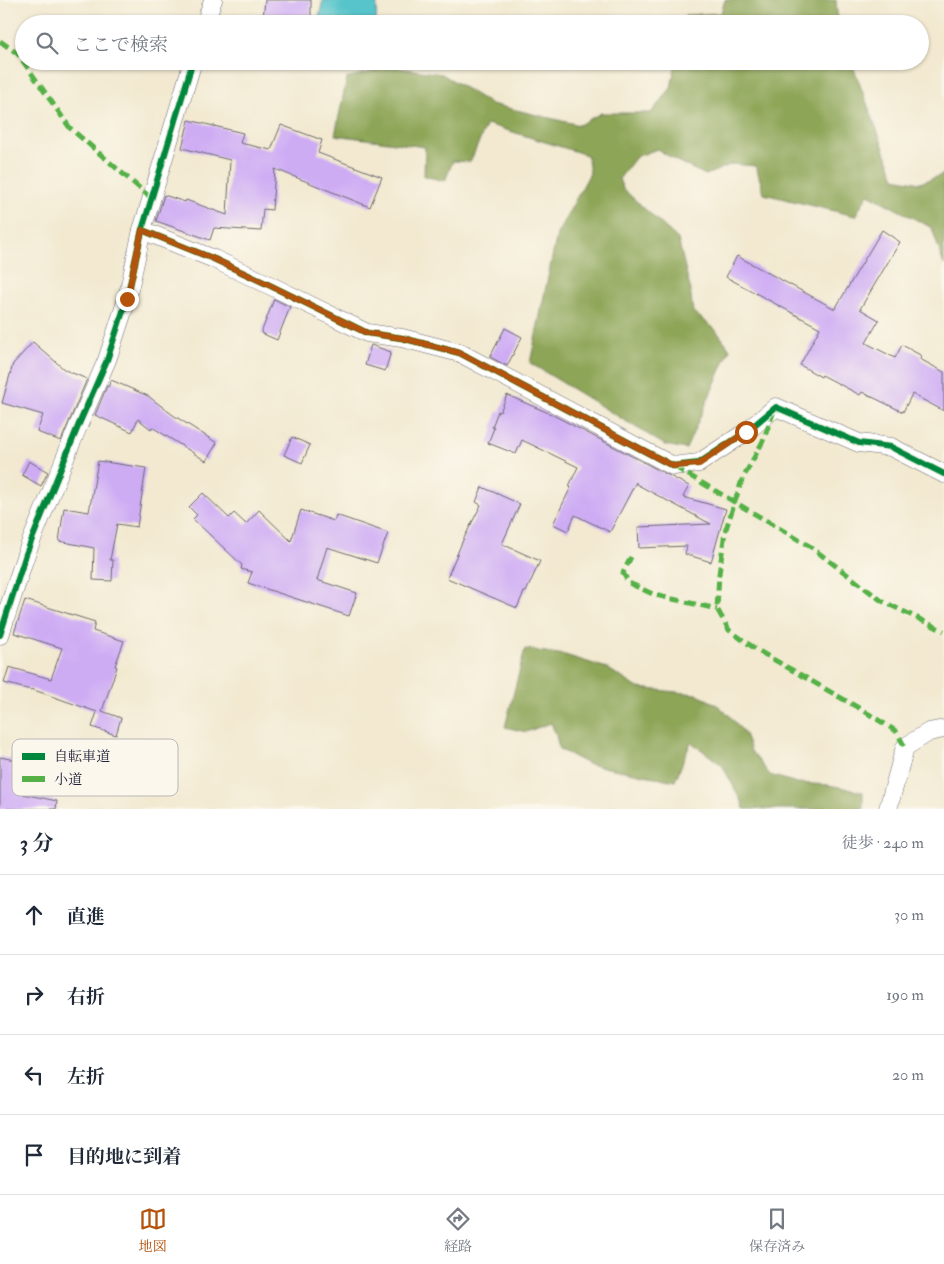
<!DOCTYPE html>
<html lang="ja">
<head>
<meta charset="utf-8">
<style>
	body { margin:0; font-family:"IM FELL Double Pica","Noto Serif JP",serif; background:#f2f2f3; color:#1f2937 }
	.stop { position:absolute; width:15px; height:15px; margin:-11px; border:4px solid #b45309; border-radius:50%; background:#fff }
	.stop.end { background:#b45309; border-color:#fff; box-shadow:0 1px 5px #0008 }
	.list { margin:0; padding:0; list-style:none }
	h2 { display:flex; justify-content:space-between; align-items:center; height:65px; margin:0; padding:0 20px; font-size:21px }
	h2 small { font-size:16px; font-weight:400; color:#747a83 }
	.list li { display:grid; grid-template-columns:32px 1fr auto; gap:15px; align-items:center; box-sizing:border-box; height:80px; padding:0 20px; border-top:1px solid #e0e1e3 }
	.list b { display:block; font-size:19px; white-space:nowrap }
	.list em { font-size:16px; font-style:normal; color:#747a83 }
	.icon { flex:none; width:28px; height:28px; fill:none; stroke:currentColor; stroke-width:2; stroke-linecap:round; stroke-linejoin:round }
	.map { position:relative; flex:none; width:944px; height:809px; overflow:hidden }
	.search { position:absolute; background:#fff; box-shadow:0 1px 4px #0004; left:15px; right:15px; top:15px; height:55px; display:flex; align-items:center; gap:12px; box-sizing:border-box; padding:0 18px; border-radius:28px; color:#747a83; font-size:19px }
	.sheet { height:385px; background:#fff }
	nav { display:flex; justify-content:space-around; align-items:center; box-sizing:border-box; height:70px; border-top:1px solid #e0e1e3; background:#fff; font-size:14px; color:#747a83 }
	nav a { display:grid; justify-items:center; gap:2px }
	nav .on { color:#b45309 }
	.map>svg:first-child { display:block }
	.forest { fill:#8da556; stroke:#586448 }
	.water { fill:#56c4ca; stroke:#3c7382 }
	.building { fill:#ceacf4 }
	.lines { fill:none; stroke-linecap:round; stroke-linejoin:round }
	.minor-casing { stroke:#6b686f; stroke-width:19 }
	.minor { stroke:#fff; stroke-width:18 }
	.quiet { stroke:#55b146; stroke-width:5; stroke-dasharray:10 5; stroke-linecap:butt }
	.cycleway-casing { stroke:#fbf7ec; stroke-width:9 }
	.cycleway { stroke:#00873e; stroke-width:6 }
	.route { stroke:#b45309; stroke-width:6 }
	.key { fill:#fbf7ec; stroke:#bab7b7; stroke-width:1 }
	.key-label { font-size:14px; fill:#22223b }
</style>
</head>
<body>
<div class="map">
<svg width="944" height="809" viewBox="0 0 944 809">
	<rect width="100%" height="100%" fill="#fbf7ec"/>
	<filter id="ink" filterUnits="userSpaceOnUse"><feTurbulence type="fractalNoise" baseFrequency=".02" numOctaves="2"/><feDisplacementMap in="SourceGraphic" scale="10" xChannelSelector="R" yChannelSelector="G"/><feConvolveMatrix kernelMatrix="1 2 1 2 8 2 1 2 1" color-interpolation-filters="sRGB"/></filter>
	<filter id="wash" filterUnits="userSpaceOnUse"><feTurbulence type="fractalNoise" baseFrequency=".0096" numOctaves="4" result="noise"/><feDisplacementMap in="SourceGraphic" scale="20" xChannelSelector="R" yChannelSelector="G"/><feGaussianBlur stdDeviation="1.12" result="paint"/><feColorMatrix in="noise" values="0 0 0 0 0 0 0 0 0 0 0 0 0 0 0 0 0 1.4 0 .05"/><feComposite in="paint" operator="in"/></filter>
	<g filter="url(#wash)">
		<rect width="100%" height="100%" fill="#f2e9d0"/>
		<g class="forest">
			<path d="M 725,0 L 836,0 L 837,13 L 840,24 L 683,24 L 685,15 L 721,13 Z"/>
			<path d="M 676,61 L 851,61 L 895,178 L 920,183 L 944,174 L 944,265 L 932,228 L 868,194 L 855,216 L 764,194 L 756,166 L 732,164 L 706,175 L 680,163 L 657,149 L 636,157 L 619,179 L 623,189 L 678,239 L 690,288 L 693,312 L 715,329 L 730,349 L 686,449 L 665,445 L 530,363 L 557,234 L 590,173 L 587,155 L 487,124 L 470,162 L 453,161 L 445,181 L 424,176 L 425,147 L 335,135 L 347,78 L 391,67 L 442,74 L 491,104 L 579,125 L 601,113 L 651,113 L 671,88 Z"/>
			<path d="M 525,649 L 565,655 L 607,668 L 638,688 L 696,694 L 716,704 L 728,714 L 745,734 L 751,751 L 770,775 L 797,783 L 829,785 L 863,792 L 863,809 L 744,809 L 743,804 L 722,765 L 691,742 L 675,781 L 588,764 L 559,749 L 556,735 L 551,723 L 526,732 L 505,727 Z"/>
		</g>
		<path class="water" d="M 323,0 L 377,0 L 376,22 C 368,26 335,24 326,21 C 323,20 322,19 319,17 Z"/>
		<g id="blocks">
			<g class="building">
				<path d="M 265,0 L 311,0 L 311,20 L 302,20 L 302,24 L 274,24 L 274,18 L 263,18 Z"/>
				<path d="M 189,120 L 243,133 L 240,143 L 271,150 L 281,125 L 322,140 L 318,153 L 382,177 L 370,207 L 275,169 L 272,210 L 263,209 L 261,231 L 214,228 L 210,240 L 156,221 L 164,195 L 185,202 L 186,200 L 227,215 L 230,160 L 182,148 Z"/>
				<path d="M 882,230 L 900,242 L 860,309 L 879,320 L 866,343 L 895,358 L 902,345 L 922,356 L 920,359 L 944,372 L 944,411 L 912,394 L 903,412 L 862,392 L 860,395 L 822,375 L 821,377 L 800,365 L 820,328 L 726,277 L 737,256 L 835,309 Z"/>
				<path d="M 274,299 L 290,307 L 277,340 L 261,333 Z"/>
				<path d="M 505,328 L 522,337 L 507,366 L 490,357 Z"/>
				<path d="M 33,342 L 65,370 L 87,379 L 61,441 L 37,432 L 43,415 L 2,403 L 13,364 Z"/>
				<path d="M 371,345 L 391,352 L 385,371 L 365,365 Z"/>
				<path d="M 111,380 L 148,396 L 173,415 L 217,443 L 206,461 L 152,427 L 151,429 L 138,419 L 132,432 L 95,415 L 107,386 L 108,387 Z"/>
				<path d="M 507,395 L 551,414 L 689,486 L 683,497 L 726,509 L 711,562 L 685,554 L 687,546 L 639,548 L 638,527 L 711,524 L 636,484 L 636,482 L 610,532 L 575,515 L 568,531 L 553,524 L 571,487 L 569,486 L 578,467 L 522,440 L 516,454 L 488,443 L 494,428 L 492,427 L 498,411 L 500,412 Z"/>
				<path d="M 292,437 L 310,445 L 302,463 L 284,455 Z"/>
				<path d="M 29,461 L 48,472 L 41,486 L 22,475 Z"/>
				<path d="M 98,461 L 146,468 L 137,527 L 117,524 L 110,560 L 113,560 L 112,581 L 93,580 L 94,548 L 59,541 L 64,508 L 89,512 Z"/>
				<path d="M 482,487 L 520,504 L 502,544 L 540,561 L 526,592 L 524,592 L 517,608 L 447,578 L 463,540 L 481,505 L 476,502 Z"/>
				<path d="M 203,493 L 229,518 L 234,513 L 246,524 L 259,510 L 291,541 L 301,510 L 334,521 L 336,515 L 388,533 L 377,563 L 327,547 L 317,580 L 357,593 L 349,616 L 248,583 L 252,572 L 241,569 L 242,565 L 193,519 L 197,515 L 189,507 Z"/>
				<path d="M 25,600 L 95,622 L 93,631 L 124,641 L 115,666 L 117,667 L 102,711 L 121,718 L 116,735 L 92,727 L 97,712 L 31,689 L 31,690 L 4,683 L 9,667 L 51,679 L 62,648 L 14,633 Z"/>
				<path d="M 0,757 L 25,762 L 18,793 L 57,801 L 56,809 L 0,809 Z"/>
			</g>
		</g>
	</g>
	<g filter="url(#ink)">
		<use href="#blocks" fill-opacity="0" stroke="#6b686f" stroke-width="1"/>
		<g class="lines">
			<g class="minor-casing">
				<g id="minor">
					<path d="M 205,24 L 213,0"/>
					<path d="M 142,230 L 214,259 L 263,282 L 367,333 L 402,338 L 460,353 L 673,466 L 699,463 L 746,432 L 776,407 L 859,443 L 891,447 L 944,474"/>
					<path d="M 0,635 L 26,554 L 79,424 L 107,360 L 127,299 L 142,230 L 193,61"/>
					<path d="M 888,809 L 905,747 L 929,732 L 944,729"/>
				</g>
			</g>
			<use href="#minor" class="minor"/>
			<g class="quiet">
				<path d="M 0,41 L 18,54 L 70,128 L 151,198"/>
				<path d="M 774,411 L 763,441 L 742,480 L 725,532 L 719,574 L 717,609 L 729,630 L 757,650 L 864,711 L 896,731 L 905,747"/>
				<path d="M 675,467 L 811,547 L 882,601 L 944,631"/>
				<path d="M 631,557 L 623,573 L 629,583 L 655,595 L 717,609"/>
			</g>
			<g class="cycleway-casing">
				<g id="cycleway">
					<path d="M 142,230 L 214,259 L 263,282 L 367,333 L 402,338 L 460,353 L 673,466 L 699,463 L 746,432 L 776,407 L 859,443 L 891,447 L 944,474"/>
					<path d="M 0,635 L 26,554 L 79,424 L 107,360 L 127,299 L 142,230 L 193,61"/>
				</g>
			</g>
			<use href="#cycleway" class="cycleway"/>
		</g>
	</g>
	<g class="lines" filter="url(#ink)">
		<path class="route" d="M 127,299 L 142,230 L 214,259 L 263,282 L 367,333 L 402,338 L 460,353 L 673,466 L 699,464 L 746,432"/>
	</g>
	<rect x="12" y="739" width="166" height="57" rx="8" class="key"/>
	<rect x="22" y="753" width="23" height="7" fill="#00873e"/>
	<rect x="22" y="776" width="23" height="6" fill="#55b146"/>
	<g class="key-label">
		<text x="54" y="761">自転車道</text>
		<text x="54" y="784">小道</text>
	</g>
</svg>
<div class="stop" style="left:746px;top:432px"></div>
<div class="stop end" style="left:127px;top:299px"></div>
<div class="search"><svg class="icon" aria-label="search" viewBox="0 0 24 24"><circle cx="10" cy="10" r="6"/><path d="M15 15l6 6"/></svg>ここで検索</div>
</div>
<section class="sheet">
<h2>3 分<small>徒歩 · 240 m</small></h2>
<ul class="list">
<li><svg class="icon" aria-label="ahead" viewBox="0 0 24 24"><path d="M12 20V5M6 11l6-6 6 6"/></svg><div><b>直進</b></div><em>30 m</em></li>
<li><svg class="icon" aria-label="right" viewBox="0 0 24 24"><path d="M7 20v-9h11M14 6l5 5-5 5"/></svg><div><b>右折</b></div><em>190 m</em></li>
<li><svg class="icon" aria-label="left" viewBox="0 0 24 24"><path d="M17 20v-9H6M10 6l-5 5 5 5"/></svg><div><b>左折</b></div><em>20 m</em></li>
<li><svg class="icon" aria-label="arrive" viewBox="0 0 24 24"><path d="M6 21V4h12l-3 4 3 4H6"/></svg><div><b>目的地に到着</b></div></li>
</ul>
</section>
<nav>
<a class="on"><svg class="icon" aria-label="map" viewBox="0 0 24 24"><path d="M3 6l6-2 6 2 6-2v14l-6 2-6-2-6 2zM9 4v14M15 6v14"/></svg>地図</a>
<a><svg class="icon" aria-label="directions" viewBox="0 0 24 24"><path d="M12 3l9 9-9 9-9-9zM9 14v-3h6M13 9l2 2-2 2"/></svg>経路</a>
<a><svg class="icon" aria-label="saved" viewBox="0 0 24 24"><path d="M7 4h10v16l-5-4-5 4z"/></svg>保存済み</a>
</nav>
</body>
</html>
